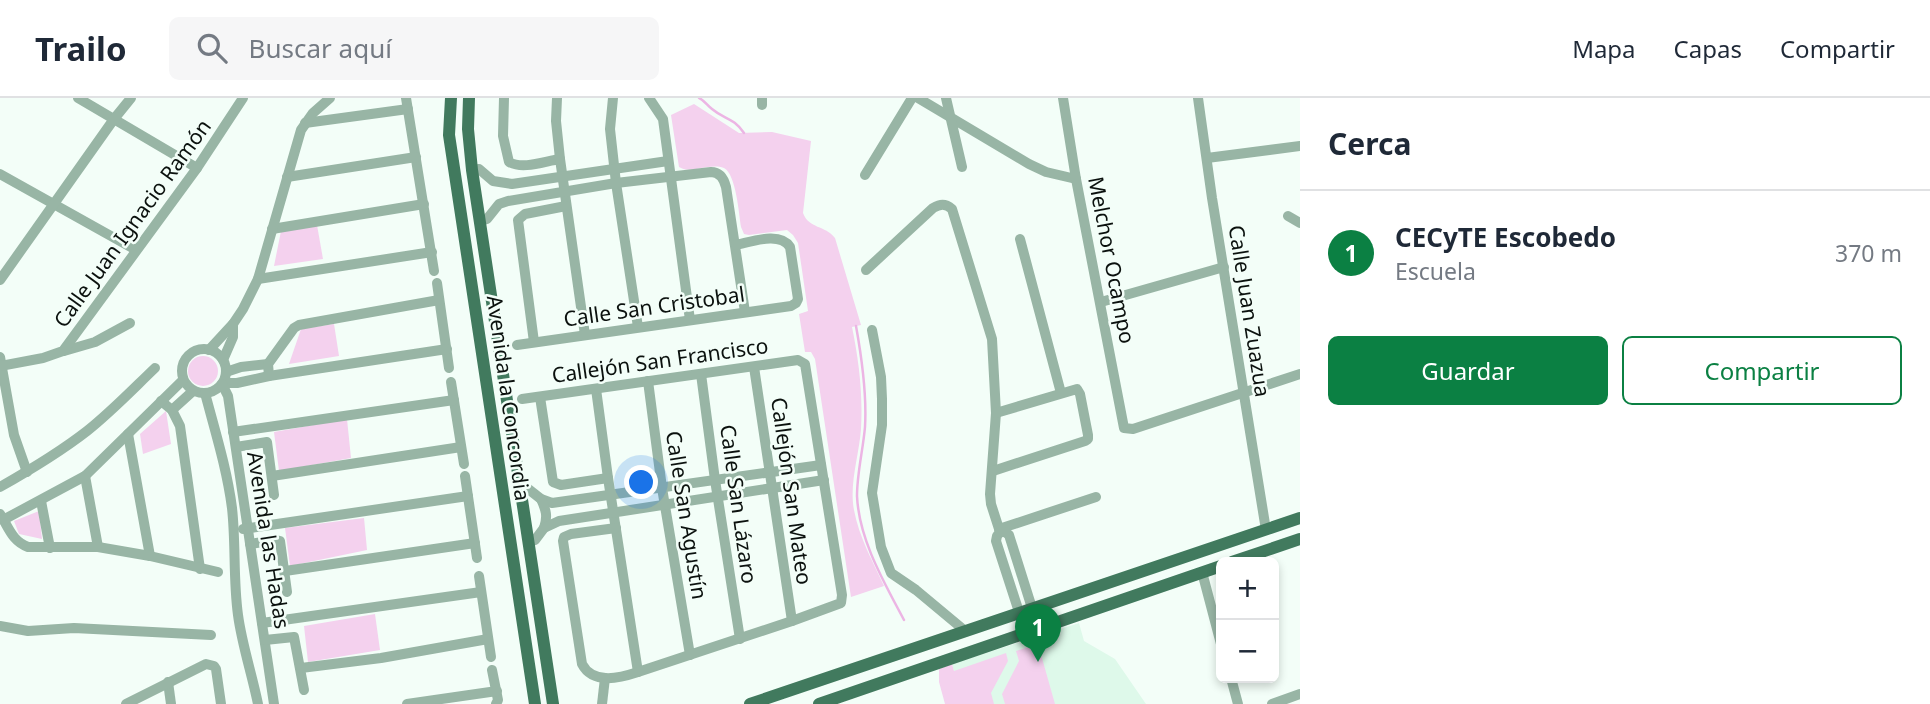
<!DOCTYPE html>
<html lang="es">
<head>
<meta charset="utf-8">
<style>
	body { margin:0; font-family:"Noto Sans",sans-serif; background:#f6f6f7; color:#1f2937 }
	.controls { position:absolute; right:21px; bottom:21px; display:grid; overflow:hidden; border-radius:10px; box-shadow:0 4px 10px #0003 }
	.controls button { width:63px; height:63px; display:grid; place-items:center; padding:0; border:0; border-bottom:2px solid #e0e1e3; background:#fff; color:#1f2937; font:35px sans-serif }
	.you { position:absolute; left:642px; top:385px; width:24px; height:24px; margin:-18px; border:5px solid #fff; border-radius:50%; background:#1a73e8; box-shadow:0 0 0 10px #1a73e833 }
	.badge { display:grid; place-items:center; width:46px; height:46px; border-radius:50%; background:#0b8043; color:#fff; font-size:23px; font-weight:700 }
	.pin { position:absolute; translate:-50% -58px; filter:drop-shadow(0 2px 4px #0008) }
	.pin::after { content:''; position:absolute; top:37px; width:24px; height:21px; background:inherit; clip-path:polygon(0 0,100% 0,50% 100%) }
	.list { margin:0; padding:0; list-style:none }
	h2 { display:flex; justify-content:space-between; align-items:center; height:91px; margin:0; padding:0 28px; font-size:30px }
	h2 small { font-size:23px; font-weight:400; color:#747a83 }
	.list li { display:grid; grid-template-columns:46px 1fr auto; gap:21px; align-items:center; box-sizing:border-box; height:126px; padding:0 28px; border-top:2px solid #e0e1e3 }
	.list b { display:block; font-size:26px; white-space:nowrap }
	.list p { margin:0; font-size:23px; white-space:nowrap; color:#747a83 }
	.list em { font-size:23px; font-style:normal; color:#747a83 }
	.actions { display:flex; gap:14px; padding:21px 28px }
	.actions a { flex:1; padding:16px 0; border:2px solid #0b8043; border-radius:10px; text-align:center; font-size:24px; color:#0b8043 }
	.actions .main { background:#0b8043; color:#fff }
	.icon { flex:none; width:38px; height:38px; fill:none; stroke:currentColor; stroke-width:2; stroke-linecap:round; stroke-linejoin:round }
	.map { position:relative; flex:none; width:1300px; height:606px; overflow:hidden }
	header { display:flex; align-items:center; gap:42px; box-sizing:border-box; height:98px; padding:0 35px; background:#fff; border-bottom:2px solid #e0e1e3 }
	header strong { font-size:33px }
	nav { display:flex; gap:38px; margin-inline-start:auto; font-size:24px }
	.search { width:490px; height:63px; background:#f6f6f7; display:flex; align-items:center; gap:18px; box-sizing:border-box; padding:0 24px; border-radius:10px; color:#747a83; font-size:26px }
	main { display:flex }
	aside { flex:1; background:#fff }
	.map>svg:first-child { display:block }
	.built { fill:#def9ea }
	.green { fill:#f4d1ee }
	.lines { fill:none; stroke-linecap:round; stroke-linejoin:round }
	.stream { stroke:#ecb5e4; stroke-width:2.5 }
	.minor { stroke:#98b5a5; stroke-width:10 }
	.major { stroke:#417a5e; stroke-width:12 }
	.labels { text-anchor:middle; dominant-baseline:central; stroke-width:5; stroke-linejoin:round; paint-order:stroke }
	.street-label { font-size:21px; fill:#0b110e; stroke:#f3fef8 }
</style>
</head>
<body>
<header>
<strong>Trailo</strong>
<div class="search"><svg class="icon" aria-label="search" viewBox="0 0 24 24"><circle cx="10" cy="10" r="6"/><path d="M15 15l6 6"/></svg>Buscar aquí</div>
<nav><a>Mapa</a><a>Capas</a><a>Compartir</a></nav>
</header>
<main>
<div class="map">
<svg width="1300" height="606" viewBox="0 0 1300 606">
	<rect width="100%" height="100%" fill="#f3fef8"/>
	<path class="built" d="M 1079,525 L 1084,543 L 1115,561 L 1146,606 L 963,606 L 952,566 Z"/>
	<g class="green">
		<path d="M 694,6 L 739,35 L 772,34 L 811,43 L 803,115 C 809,131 825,127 835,140 L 861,227 L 852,229 C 859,263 863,296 861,331 C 859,358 849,386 854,412 C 859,439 873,464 884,488 L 851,499 L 815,261 L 811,254 L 805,254 L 799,216 L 808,213 L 798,145 L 793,137 L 787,132 L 749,137 L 744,136 L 741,129 C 739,116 736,76 724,70 C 716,67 709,69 701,70 C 693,72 686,73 679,69 L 671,17 Z"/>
		<path d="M 317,127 L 323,161 L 274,168 L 281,133 Z"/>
		<path d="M 334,226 L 339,258 L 289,266 L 301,231 Z"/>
		<circle cx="203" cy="273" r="15"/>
		<path d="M 166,313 L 171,346 L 143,356 L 140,336 Z"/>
		<path d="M 347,321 L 351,360 L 279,373 L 274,334 Z"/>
		<path d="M 39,413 L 42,441 L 19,436 L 14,423 Z"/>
		<path d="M 364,420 L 367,452 L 290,468 L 285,430 Z"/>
		<path d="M 375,516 L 380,552 L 308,564 L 304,528 Z"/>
		<path d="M 1038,546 L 1055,606 L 1005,606 L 1002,596 L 1019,563 L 1016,553 Z"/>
		<path d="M 1006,555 L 1008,563 L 991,595 L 994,606 L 945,606 L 939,584 L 939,571 L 952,566 L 954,573 Z"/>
	</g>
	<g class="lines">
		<g class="stream">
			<path d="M 699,0 C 705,3 707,7 712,11 C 725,22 733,19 744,35"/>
			<path d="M 856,228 C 862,261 867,295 865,329 C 863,352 857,375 857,398 C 859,442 884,484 904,522"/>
		</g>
		<g class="minor">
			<path d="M 78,0 L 197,70"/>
			<path d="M 406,0 L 434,173"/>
			<path d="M 504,0 L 503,38 L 509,64 C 523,72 545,63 560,61"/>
			<path d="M 557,0 L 556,23 L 560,61 L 585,237"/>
			<path d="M 613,0 L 610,31 L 616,85 L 638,229"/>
			<path d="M 649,0 L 663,21 L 690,222"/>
			<path d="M 918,0 L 1029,66 L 1046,74 L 1076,81"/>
			<path d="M 946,0 L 962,69"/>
			<path d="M 1063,0 L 1076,81 L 1124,330 L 1133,331 L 1300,276"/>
			<path d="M 1198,0 L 1212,100 L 1266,432"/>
			<path d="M 762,7 L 762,0"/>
			<path d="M 305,25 L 408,11"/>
			<path d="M 1207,60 L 1300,48"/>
			<path d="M 472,72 L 479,71 L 493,83 L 512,86 L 668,63"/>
			<path d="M 0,76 L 136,152"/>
			<path d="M 865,77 L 912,0"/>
			<path d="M 287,79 L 416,59"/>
			<path d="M 1288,118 L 1300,125"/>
			<path d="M 480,123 L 487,121 L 499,106 L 508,103 L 616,85 L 711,74 C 720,74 724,81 726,89 L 745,214"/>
			<path d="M 272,131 L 424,106"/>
			<path d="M 1020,141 L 1061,295"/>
			<path d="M 866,172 L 933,110 C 940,106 945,105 952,111 L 992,241 L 996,315 L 990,396 L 991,406 L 1000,434 L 997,438 L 996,443 L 1019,514"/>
			<path d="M 258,181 L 432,154"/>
			<path d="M 0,182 L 114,21 L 131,0"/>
			<path d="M 437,185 L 449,270"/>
			<path d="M 1101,204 L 1224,169"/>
			<path d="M 872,232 L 881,279 L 882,301 L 882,327 L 872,395 L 881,449 L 891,475 L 916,492 L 964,532"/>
			<path d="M 534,244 L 518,122 L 525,116 L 566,108"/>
			<path d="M 517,247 L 791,208 L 796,205 L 798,201 L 790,149 C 780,133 751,144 736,147"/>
			<circle cx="204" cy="273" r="22"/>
			<path d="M 209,252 L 233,226 L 243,211 L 258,181 L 301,32 L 313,15 L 330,0"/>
			<path d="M 64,253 L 95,244 L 130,225"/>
			<path d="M 0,259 L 14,337 L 27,374"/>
			<path d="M 223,262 L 233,239 L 233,226"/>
			<path d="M 0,268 L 43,260 L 63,253 L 197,70 L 243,0"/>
			<path d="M 754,269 L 792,523"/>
			<path d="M 226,274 L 241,269 L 268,266"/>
			<path d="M 701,276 L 715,382 L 740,541"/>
			<path d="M 269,278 L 268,266 L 294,230 L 299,227 L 439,202"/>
			<path d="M 224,283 L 230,285 L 237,285 L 269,278 L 447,251"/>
			<path d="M 648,283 L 662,390 L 690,557"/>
			<path d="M 451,284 L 464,366"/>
			<path d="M 222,286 L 228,298 L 274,606"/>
			<path d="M 596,291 L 608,380 L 638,574"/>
			<path d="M 205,295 C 215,333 227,371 232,410 C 236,446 233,481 238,517 C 242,547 252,576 258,606"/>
			<path d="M 540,299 L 553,384 L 561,387 L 608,380"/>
			<path d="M 522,301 L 798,262 L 805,266 L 842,497 L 841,505 L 792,523 L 638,574 C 620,580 593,587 582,566 L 563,443 L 564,439 L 571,436 L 616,430"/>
			<path d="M 161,303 L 172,312 L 180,328 L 200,471"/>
			<path d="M 172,312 L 193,293"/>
			<path d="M 233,334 L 454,302"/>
			<path d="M 128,336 L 150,458"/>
			<path d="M 236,349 L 267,344 L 274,397"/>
			<path d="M 993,373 L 1085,343 L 1088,341 L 1088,337 L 1080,296 L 1077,291 L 996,315"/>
			<path d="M 85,378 L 98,449"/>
			<path d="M 272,378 L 461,349"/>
			<path d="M 465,378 L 477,460"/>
			<path d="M 0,389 C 30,372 60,354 87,333 C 111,314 133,291 155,270"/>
			<path d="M 520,392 L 527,390 L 541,401 L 552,405 L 821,367"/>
			<path d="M 541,401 C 546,412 548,418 544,430"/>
			<path d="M 41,403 L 50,450"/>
			<path d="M 0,416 C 9,430 12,443 28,449 L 98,449 L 150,458 L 218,474"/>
			<path d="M 3,422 L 85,378 L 183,282"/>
			<path d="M 243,431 L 468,398"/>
			<path d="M 999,431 L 1096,399"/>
			<path d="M 1000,434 L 1005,434 L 1009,437 L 1032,510"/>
			<path d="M 529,444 L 535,442 L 544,430 L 559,423 L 824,382"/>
			<path d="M 250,446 L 276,442 L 280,443 L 287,494"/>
			<path d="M 285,473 L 475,445"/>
			<path d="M 1202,474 L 1221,546"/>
			<path d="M 479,478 L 491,559"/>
			<path d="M 262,525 L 481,494"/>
			<path d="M 0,528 L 28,533 L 74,530 L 211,537"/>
			<path d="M 265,542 L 294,539 L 304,592"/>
			<path d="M 301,570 L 381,560 L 488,541"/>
			<path d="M 492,572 L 498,602 L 496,606"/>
			<path d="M 1231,580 L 1238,606"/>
			<path d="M 168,584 L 171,606"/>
			<path d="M 126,606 L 206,566 L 214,568 L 216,571 L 221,606"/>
			<path d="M 407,606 L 497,593"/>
			<path d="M 602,606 L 605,580"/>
			<path d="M 1272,606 L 1300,596"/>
		</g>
		<g class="major">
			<path d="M 451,0 L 449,37 L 535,606"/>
			<path d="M 469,0 L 468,31 L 472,72 L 553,606"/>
			<path d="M 1232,464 L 1300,441"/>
			<path d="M 750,606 L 1300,420"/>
			<path d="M 819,606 L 1221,468"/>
		</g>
	</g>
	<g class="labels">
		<g class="street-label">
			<text transform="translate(132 125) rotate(-54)">Calle Juan Ignacio Ramón</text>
			<text transform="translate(1112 162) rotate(79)">Melchor Ocampo</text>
			<text transform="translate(654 208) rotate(-8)">Calle San Cristobal</text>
			<text transform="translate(1250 213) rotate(81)">Calle Juan Zuazua</text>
			<text transform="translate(660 262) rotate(-8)">Callejón San Francisco</text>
			<text transform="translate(509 300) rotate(82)">Avenida la Concordia</text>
			<text transform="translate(792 393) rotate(82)">Callejón San Mateo</text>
			<text transform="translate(739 406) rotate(82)">Calle San Lázaro</text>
			<text transform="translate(687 417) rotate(81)">Calle San Agustín</text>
			<text transform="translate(269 442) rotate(81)">Avenida las Hadas</text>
		</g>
	</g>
</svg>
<div class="controls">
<button>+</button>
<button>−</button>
</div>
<div class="you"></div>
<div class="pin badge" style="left:1038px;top:564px">1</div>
</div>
<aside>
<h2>Cerca<small></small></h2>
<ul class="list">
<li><span class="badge">1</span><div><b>CECyTE Escobedo</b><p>Escuela</p></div><em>370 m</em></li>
</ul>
<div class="actions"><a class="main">Guardar</a><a>Compartir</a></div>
</aside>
</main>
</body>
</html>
